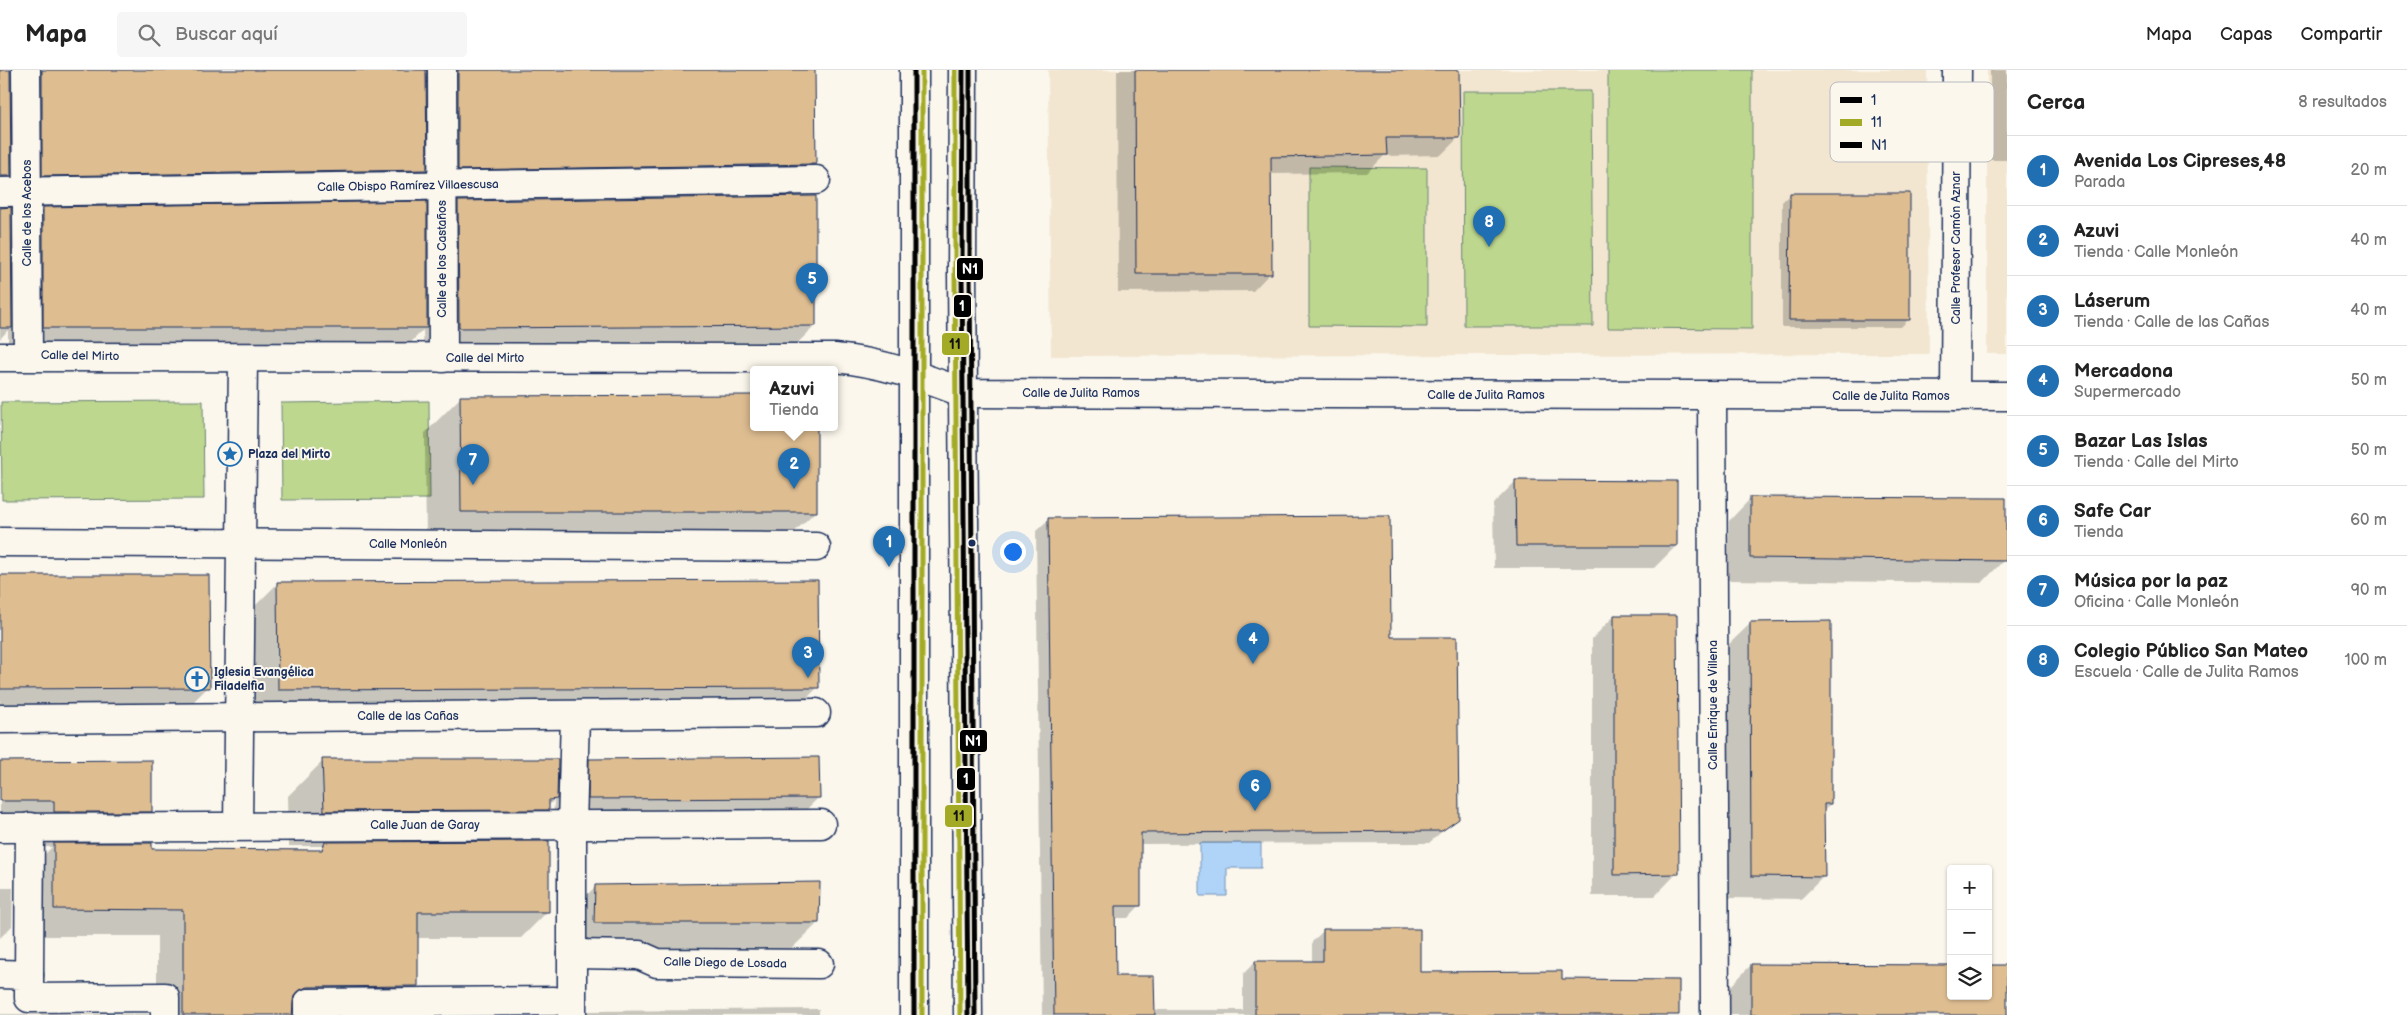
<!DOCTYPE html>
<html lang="es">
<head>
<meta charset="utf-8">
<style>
	body { margin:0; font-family:"Balsamiq Sans",sans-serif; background:#f6f6f6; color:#222 }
	.controls { position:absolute; right:15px; bottom:15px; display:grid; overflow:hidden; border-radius:5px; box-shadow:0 1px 4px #0004 }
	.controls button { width:45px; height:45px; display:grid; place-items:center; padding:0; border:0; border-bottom:1px solid #e0e0e0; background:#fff; color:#222; font:25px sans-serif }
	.you { position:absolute; left:1012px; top:481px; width:18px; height:18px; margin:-12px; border:4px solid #fff; border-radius:50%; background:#1a73e8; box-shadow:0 0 0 8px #1a73e833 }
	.badge { display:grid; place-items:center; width:32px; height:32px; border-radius:50%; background:#1f6fb2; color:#fff; font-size:16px; font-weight:700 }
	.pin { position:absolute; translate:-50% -41px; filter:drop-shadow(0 1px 2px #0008) }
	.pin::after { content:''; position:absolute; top:26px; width:18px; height:15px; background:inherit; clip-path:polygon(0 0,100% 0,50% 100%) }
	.popup { position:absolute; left:750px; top:296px; width:88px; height:65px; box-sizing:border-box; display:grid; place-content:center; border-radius:5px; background:#fff; filter:drop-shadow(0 1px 4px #0005); font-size:16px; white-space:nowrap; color:#767676 }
	.popup b { font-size:19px; color:#222 }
	.popup::after { content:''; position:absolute; left:50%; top:100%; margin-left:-10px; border:10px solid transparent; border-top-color:#fff }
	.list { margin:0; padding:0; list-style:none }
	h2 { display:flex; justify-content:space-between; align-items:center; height:65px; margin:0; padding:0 20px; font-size:21px }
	h2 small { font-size:16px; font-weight:400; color:#767676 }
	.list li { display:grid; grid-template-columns:32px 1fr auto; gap:15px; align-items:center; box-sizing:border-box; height:70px; padding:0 20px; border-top:1px solid #e0e0e0 }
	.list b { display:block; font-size:19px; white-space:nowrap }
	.list p { margin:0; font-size:16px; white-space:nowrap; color:#767676 }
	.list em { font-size:16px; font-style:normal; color:#767676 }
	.icon { flex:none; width:28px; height:28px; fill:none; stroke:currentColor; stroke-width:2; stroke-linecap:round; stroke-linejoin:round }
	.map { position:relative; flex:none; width:2007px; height:945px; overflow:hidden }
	header { display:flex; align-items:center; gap:30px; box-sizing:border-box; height:70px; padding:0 25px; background:#fff; border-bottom:1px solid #e0e0e0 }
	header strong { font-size:24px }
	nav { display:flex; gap:28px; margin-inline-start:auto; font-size:18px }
	.search { width:350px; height:45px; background:#f6f6f6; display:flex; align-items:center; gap:12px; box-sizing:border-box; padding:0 18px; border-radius:5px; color:#767676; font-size:19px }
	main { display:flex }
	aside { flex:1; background:#fff }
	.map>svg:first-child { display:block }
	.built { fill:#f2e6d1 }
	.green { fill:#bdd78e; stroke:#6c8376 }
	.water { fill:#afd4f8; stroke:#7492ba }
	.shadow { fill:#0003; fill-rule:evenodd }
	.building { fill:#debd91; stroke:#1b2f5e }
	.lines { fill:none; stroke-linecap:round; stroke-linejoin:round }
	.street-casing { stroke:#1b2f5e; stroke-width:31 }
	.primary-casing { stroke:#1b2f5e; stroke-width:31 }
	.street { stroke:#fbf7ec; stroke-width:28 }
	.primary { stroke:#fbf7ec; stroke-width:28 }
	.bus-1-casing { stroke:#fbf7ec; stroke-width:9 }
	.bus-2-casing { stroke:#fbf7ec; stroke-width:9 }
	.bus-3-casing { stroke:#fbf7ec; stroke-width:9 }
	.bus-1 { stroke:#000; stroke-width:5 }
	.bus-2 { stroke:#a3ab26; stroke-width:5 }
	.bus-3 { stroke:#000; stroke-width:5 }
	.bus-dot { fill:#1b2f5e; stroke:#fbf7ec; stroke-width:2 }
	.labels { text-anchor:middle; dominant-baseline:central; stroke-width:4; stroke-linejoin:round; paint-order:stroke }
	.street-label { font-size:12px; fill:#1b2f5e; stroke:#fbf7ec }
	.poi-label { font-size:12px; font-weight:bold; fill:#1b2f5e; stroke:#fbf7ec; text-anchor:start }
	.key { fill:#fbf7ec; stroke:#b8bbc1; stroke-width:1 }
	.key-label { font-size:14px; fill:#1b2f5e }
	.line-badge { stroke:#fbf7ec; stroke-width:2 }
	.badge-label { font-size:14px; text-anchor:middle; font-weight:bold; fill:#fff }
	.pale-badge-label { font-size:14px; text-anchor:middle; font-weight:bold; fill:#111 }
</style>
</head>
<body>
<header>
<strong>Mapa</strong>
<div class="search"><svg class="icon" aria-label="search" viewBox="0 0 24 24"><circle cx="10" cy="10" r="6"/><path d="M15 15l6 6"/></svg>Buscar aquí</div>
<nav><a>Mapa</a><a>Capas</a><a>Compartir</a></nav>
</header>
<main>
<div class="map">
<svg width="2007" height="945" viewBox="0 0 2007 945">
	<rect width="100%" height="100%" fill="#fbf7ec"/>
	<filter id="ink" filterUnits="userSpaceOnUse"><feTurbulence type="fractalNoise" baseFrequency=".02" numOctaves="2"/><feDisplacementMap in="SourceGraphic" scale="10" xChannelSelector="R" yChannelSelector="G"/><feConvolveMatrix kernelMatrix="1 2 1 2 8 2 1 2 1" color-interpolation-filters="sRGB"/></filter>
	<g filter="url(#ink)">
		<g class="built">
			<path d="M 1048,0 L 1927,0 L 1929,284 L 1051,286 Z"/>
			<rect x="1987" y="0" width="20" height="284"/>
		</g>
		<g class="green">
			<path d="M 1608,0 L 1752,0 L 1752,259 L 1608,258 Z"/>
			<path d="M 1463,21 L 1591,21 L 1593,256 L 1464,256 Z"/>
			<path d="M 1309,97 L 1427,98 L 1427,257 L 1309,256 Z"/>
			<path d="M 203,331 L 204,429 L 2,430 L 1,332 Z"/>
			<path d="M 429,331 L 430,429 L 282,430 L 281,333 Z"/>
		</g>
		<path class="water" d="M 1200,773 L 1261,773 L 1261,798 L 1227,798 L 1227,826 L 1200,826 Z"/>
		<g class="shadow">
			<path d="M 0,0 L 814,0 L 815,94 L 781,127 L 815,256 L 779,291 L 424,293 L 423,260 L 391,293 L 8,293 L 8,260 L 0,269 L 0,137 L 7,138 L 7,108 L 0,116 ZM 423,102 L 423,133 L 392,133 ZM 457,134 L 426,165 L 426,135 ZM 41,140 L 10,171 L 10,141 Z"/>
			<path d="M 1117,0 L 1458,0 L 1459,67 L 1441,85 L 1384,86 L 1367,103 L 1270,104 L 1270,203 L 1253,221 L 1118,222 Z"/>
			<rect x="1990" y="0" width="17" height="90"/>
			<path d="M 1790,124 L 1909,249 L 1901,257 L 1782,257 L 1782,132 Z"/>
			<path d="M 754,326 L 754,358 L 815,358 L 816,441 L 780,476 L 426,477 L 425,363 L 461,327 Z"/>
			<path d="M 1516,411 L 1676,476 L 1654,498 L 1494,498 L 1493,434 Z"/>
			<path d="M 1751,428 L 2004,490 L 1982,513 L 1728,510 L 1729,451 Z"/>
			<path d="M 1049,449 L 1390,569 L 1457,748 L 1429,773 L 1140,774 L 1140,835 L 1128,848 L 1114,848 L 1115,907 L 1153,940 L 1243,940 L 1243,904 L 1255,892 L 1312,892 L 1312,872 L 1324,860 L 1419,903 L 1560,910 L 1678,945 L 1042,945 L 1036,461 Z"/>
			<path d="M 0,507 L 208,617 L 173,652 L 0,653 Z"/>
			<path d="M 278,513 L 818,617 L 782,653 L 243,655 L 242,549 Z"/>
			<path d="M 1614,546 L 1677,803 L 1655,826 L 1592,826 L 1592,569 Z"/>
			<path d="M 1751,553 L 1830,734 L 1823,741 L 1823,807 L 1801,829 L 1729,828 L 1728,575 Z"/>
			<path d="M 590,690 L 819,727 L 783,763 L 553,764 L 554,730 L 514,772 L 548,841 L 521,868 L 416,868 L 416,916 L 390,943 L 157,945 L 157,866 L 28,866 L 28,801 L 52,777 L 19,777 L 19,766 L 0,766 L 0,692 L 151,741 L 118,774 L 151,781 L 317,781 L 323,776 L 289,776 L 288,726 L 323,691 L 556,724 Z"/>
			<path d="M 596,816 L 818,853 L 782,888 L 559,888 L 560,851 Z"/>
			<path d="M 0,818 L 13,818 L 12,856 L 0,868 Z"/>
			<path d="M 1751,895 L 1951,926 L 1988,926 L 2007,896 L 2007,945 L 1729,945 L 1729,918 Z"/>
			<path d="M 819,939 L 819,945 L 584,945 L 588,941 Z"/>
			<path d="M 0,944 L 148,944 L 149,945 L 0,945 Z"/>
		</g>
		<g class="building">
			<path d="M 0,0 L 10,0 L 11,106 L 0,106 Z"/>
			<path d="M 42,0 L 426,0 L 427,100 L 42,106 Z"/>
			<path d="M 458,0 L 815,0 L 816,94 L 458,100 Z"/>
			<path d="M 1135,0 L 1459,0 L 1460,68 L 1386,68 L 1387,85 L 1271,87 L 1272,204 L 1136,204 Z"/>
			<path d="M 1790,123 L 1910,123 L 1910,250 L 1789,250 Z"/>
			<path d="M 816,126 L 816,256 L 459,258 L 458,131 Z"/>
			<path d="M 427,131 L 427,258 L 43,258 L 43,137 Z"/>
			<path d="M 11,137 L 12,258 L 0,258 L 0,138 Z"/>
			<path d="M 754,325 L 754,358 L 817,358 L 817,442 L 461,442 L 460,326 Z"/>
			<path d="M 1515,410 L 1677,411 L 1677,476 L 1516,476 Z"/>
			<path d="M 1750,427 L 2006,428 L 2006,491 L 1750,488 Z"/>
			<path d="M 1390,446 L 1391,567 L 1457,567 L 1459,749 L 1442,761 L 1141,763 L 1141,836 L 1115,836 L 1116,906 L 1154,906 L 1155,945 L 1054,945 L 1048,448 Z"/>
			<path d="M 0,505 L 209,505 L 210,618 L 0,619 Z"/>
			<path d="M 818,510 L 819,618 L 278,620 L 277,512 Z"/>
			<path d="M 1614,545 L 1677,545 L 1679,804 L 1614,805 Z"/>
			<path d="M 1831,551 L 1831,734 L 1824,734 L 1825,807 L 1751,806 L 1750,552 Z"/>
			<path d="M 819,687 L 820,728 L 588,729 L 589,689 Z"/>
			<path d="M 322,689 L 558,689 L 557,729 L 549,730 L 549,740 L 324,741 Z"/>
			<path d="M 152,690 L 152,742 L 54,742 L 54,731 L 0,731 L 0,691 Z"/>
			<path d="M 549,771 L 549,842 L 418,842 L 418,916 L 307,917 L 300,920 L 294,926 L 292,945 L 183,945 L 183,840 L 54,839 L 54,773 L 152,773 L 152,779 L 322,780 L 325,772 Z"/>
			<path d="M 820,812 L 819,853 L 594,853 L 595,815 Z"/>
			<path d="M 1323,859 L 1420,859 L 1420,902 L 1562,901 L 1562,909 L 1679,910 L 1679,945 L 1255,945 L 1255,891 L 1323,891 Z"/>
			<path d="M 1751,894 L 1951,895 L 1951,926 L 1988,926 L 1988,895 L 2007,895 L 2007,945 L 1751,945 Z"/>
		</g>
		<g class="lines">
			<g class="street-casing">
				<g id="street">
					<path d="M 26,0 L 28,286"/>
					<path d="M 442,0 L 443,288"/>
					<path d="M 0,122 L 816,110"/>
					<path d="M 0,287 L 835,288 C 881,292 922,307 964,323 L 2007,326"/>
					<path d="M 1712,326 L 1715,945"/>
					<path d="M 1955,326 L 1957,0"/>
					<path d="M 0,472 L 816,477"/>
					<path d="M 0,649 L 816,643"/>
					<path d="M 238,756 L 243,289"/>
					<path d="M 0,758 L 821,754"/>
					<path d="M 572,884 L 639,885 L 657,893 L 819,894"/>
					<path d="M 0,904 L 29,905 L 29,928 L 165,927 L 165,945"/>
					<path d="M 29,905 L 30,757"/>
					<path d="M 308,945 L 308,933 L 554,931"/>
					<path d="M 572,945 L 572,756 L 575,646"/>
				</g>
			</g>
			<g class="primary-casing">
				<g id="primary">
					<path d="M 963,0 L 962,202 L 968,945"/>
					<path d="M 914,945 L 914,0"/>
				</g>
			</g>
			<use href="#street" class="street"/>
			<use href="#primary" class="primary"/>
			<g class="bus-1-casing">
				<g id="bus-1">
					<path d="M 914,0 L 914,945"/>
					<path d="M 963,0 L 962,202 L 968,945"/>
				</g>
			</g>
			<g class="bus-2-casing">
				<g id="bus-2">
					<path d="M 922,0 L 922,945"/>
					<path d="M 955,0 L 955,202 L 960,945"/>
				</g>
			</g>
			<g class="bus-3-casing">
				<path id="bus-3" d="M 970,0 L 970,202 L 975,945"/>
			</g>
			<use href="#bus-1" class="bus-1"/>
			<use href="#bus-2" class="bus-2"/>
			<use href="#bus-3" class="bus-3"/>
		</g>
	</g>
	<defs>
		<g id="sight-ring" transform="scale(1.25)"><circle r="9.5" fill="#fbf7ec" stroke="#1f6fb2" stroke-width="1.5"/><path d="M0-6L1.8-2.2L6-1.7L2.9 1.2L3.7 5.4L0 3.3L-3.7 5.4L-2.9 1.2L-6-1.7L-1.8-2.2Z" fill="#1f6fb2"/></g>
		<g id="church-ring" transform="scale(1.25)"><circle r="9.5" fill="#fbf7ec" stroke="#1f6fb2" stroke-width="1.5"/><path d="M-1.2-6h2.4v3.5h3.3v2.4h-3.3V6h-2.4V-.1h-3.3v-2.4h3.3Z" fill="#1f6fb2"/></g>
	</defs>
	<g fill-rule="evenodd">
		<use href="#sight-ring" x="230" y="384"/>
		<use href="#church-ring" x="197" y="609"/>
	</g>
	<circle class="bus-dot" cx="972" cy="473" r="4.5"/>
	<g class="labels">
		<g class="street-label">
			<text transform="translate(408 116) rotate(-1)">Calle Obispo Ramírez Villaescusa</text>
			<text transform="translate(27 143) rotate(-90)">Calle de los Acebos</text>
			<text transform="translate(1956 178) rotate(-90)">Calle Profesor Camón Aznar</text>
			<text transform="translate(442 189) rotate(-90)">Calle de los Castaños</text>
			<text transform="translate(80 286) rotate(1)">Calle del Mirto</text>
			<text x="485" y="288">Calle del Mirto</text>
			<text x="1081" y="323">Calle de Julita Ramos</text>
			<text x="1486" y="325">Calle de Julita Ramos</text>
			<text x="1891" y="326">Calle de Julita Ramos</text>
			<text x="408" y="474">Calle Monleón</text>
			<text transform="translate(1713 635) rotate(-90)">Calle Enrique de Villena</text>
			<text x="408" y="646">Calle de las Cañas</text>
			<text x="425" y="755">Calle Juan de Garay</text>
			<text transform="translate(725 893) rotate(1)">Calle Diego de Losada</text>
		</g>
		<g class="poi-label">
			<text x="248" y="384">Plaza del Mirto</text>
			<text x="214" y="602">Iglesia Evangélica<tspan x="214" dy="14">Filadelfia</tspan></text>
		</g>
	</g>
	<rect x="1830" y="12" width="164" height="80" rx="8" class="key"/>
	<rect x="1840" y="27" width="22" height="6" fill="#000"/>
	<rect x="1840" y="49" width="22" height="7" fill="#a3ab26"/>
	<rect x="1840" y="72" width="22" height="6" fill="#000"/>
	<g class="key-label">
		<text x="1871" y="35">1</text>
		<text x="1871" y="57">11</text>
		<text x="1871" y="80">N1</text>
	</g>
	<g class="line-badge">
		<rect x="956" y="187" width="28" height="24" rx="5" fill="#000"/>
		<rect x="953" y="224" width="19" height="24" rx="5" fill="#000"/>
		<rect x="941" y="262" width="29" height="24" rx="5" fill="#a3ab26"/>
		<rect x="959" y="659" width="29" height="24" rx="5" fill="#000"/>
		<rect x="956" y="697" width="20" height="24" rx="5" fill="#000"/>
		<rect x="944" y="734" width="29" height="24" rx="5" fill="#a3ab26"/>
	</g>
	<g class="badge-label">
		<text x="970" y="204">N1</text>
		<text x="962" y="241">1</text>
		<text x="973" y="676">N1</text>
		<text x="966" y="714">1</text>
	</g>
	<g class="pale-badge-label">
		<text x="955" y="279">11</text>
		<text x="959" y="751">11</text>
	</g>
</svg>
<div class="controls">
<button>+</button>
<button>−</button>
<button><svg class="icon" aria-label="layers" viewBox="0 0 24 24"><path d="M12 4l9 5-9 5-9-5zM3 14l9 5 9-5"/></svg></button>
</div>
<div class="you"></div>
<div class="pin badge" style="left:889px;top:497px">1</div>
<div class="pin badge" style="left:794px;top:419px">2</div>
<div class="popup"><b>Azuvi</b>Tienda</div>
<div class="pin badge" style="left:808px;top:608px">3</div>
<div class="pin badge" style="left:1253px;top:594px">4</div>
<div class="pin badge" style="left:812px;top:234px">5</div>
<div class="pin badge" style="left:1255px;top:741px">6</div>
<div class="pin badge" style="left:473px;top:415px">7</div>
<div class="pin badge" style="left:1489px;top:177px">8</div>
</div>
<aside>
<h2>Cerca<small>8 resultados</small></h2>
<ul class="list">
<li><span class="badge">1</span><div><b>Avenida Los Cipreses,48</b><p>Parada</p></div><em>20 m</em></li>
<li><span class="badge">2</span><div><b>Azuvi</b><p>Tienda · Calle Monleón</p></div><em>40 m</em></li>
<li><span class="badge">3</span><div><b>Láserum</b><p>Tienda · Calle de las Cañas</p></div><em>40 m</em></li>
<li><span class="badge">4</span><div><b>Mercadona</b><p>Supermercado</p></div><em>50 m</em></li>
<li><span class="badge">5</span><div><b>Bazar Las Islas</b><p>Tienda · Calle del Mirto</p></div><em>50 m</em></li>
<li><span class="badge">6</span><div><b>Safe Car</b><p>Tienda</p></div><em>60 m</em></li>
<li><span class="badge">7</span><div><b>Música por la paz</b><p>Oficina · Calle Monleón</p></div><em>90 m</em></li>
<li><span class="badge">8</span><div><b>Colegio Público San Mateo</b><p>Escuela · Calle de Julita Ramos</p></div><em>100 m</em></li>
</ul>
</aside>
</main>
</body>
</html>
